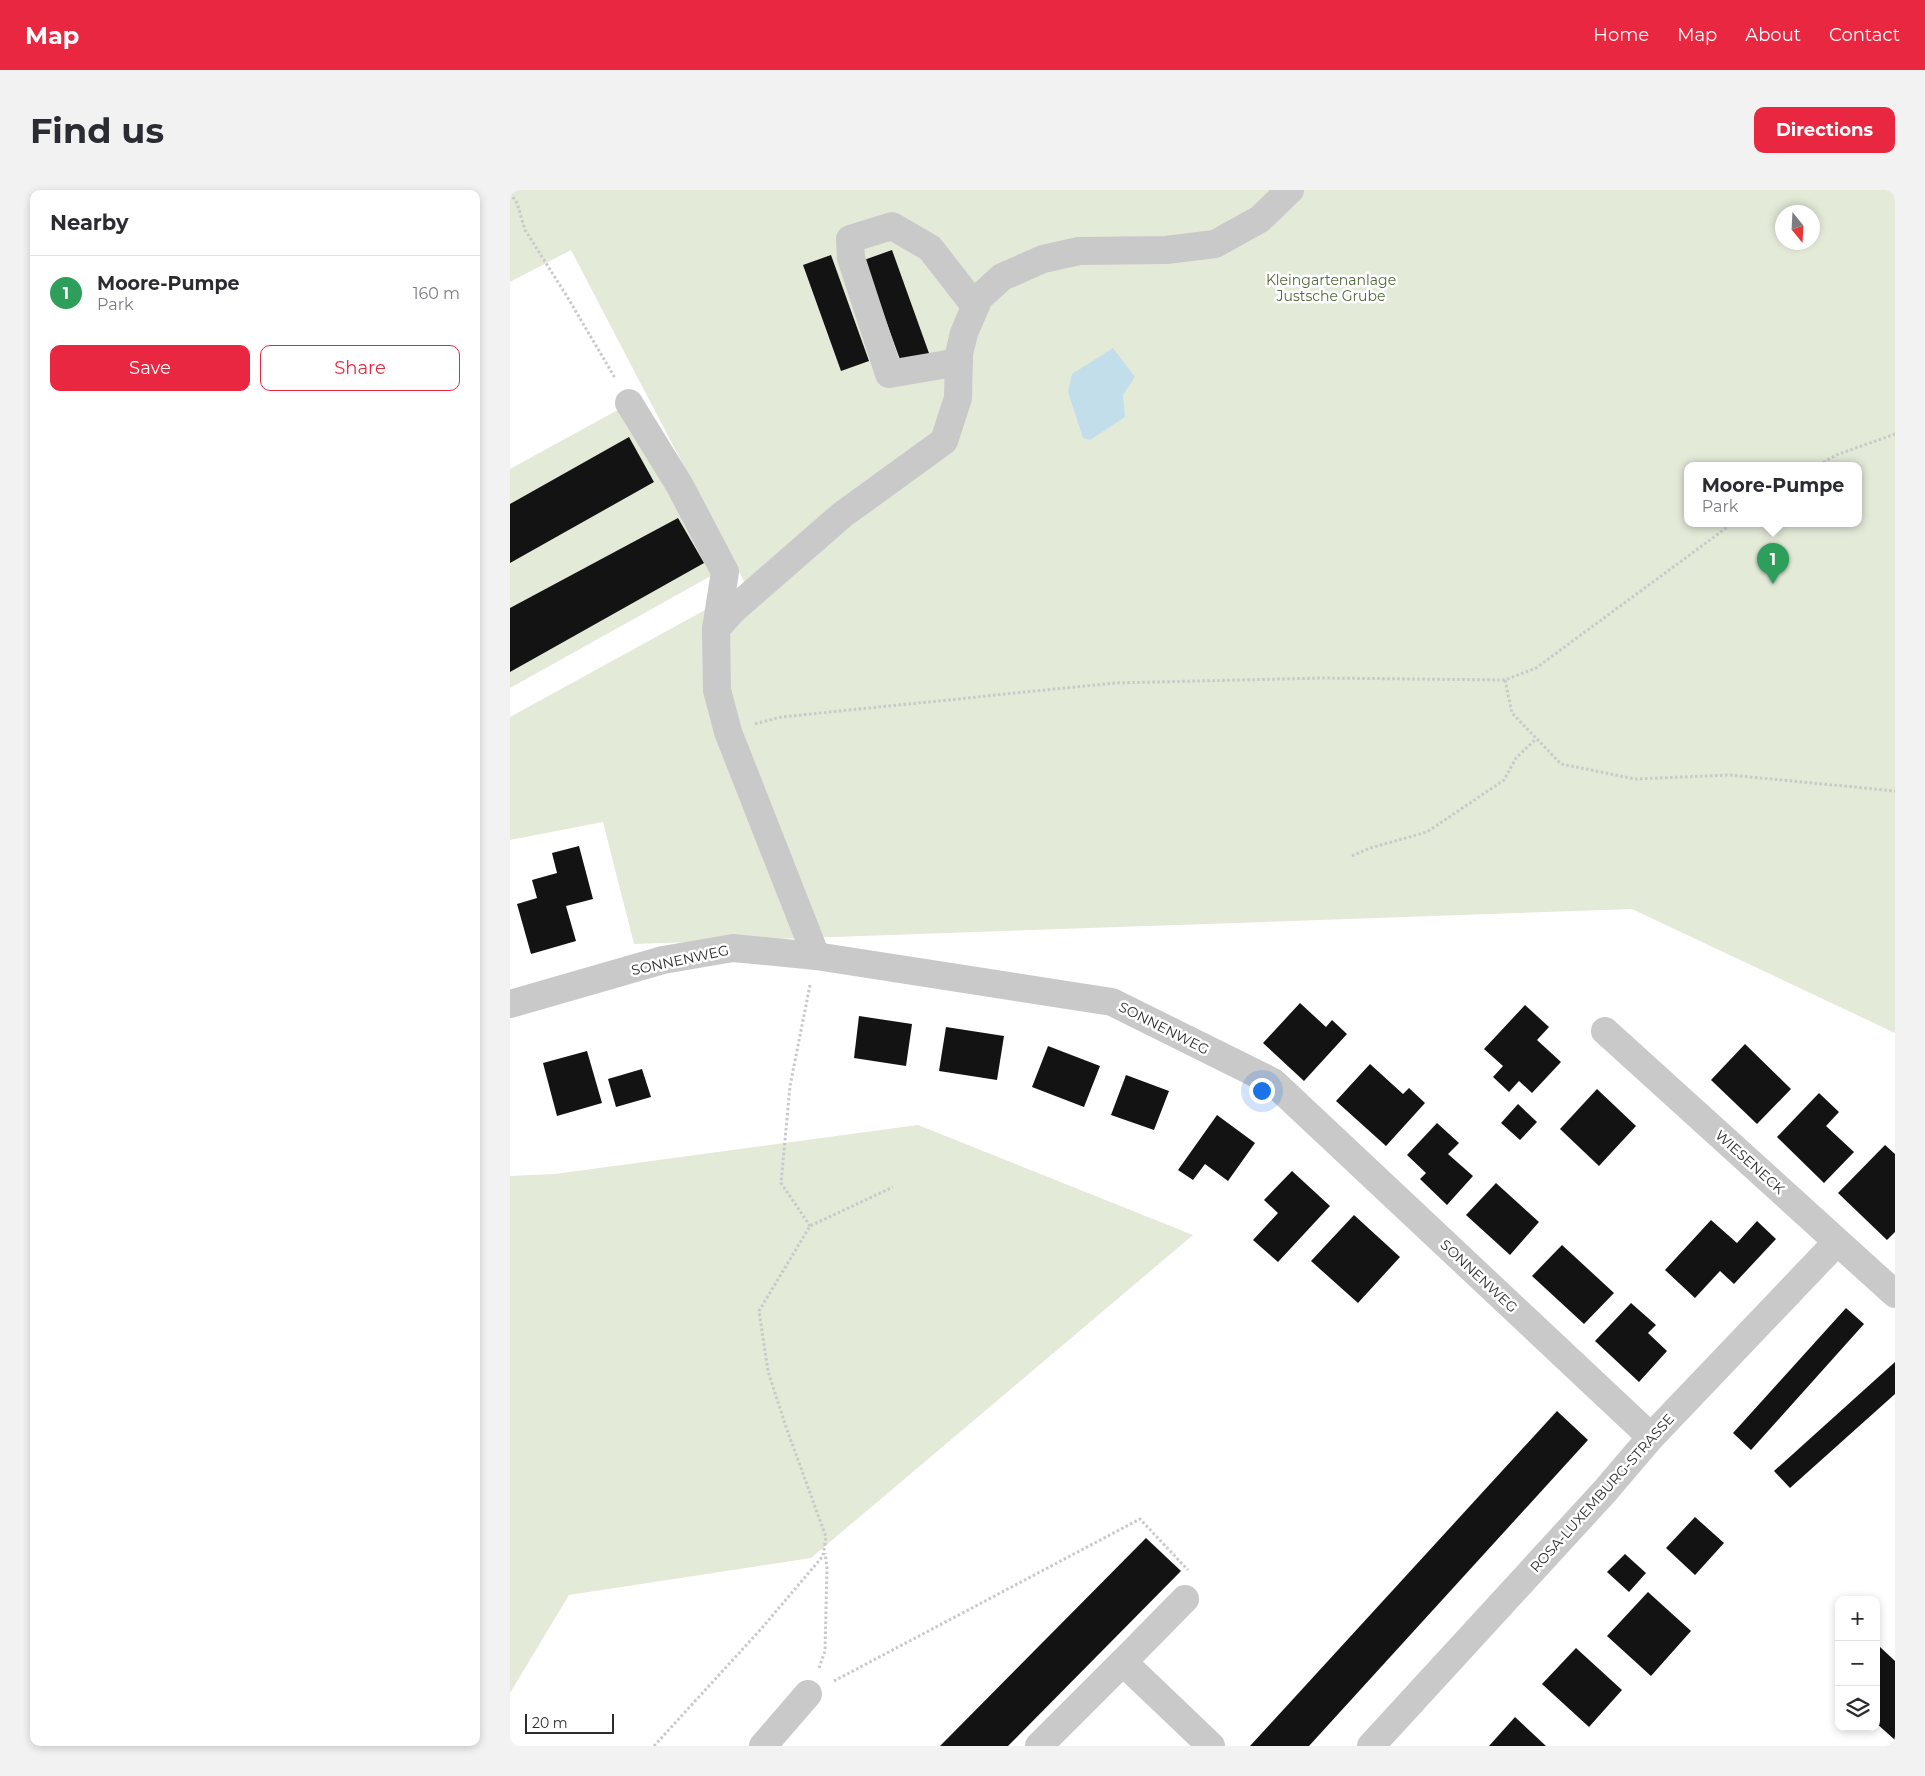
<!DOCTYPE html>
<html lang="en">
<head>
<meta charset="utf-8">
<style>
	body { margin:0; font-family:Montserrat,sans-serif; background:#f2f2f3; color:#2b2b33 }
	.controls { position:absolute; right:15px; bottom:15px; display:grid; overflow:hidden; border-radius:10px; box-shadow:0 2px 8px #0003 }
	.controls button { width:45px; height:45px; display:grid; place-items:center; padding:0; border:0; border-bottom:1px solid #e1e1e2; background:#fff; color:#2b2b33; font:25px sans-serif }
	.compass { position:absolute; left:1265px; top:15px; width:45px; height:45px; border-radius:50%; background:#fff; box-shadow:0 2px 8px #0003; rotate:162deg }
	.scale { position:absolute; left:15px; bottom:12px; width:89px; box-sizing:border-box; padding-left:5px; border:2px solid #2c2c2c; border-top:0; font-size:14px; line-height:18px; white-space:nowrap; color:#2c2c2c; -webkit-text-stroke:4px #fff; paint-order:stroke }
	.you { position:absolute; left:751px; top:900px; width:18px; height:18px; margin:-12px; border:4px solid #fff; border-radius:50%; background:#1a73e8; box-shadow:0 0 0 8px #1a73e833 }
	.badge { display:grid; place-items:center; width:32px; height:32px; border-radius:50%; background:#ea2740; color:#fff; font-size:16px; font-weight:700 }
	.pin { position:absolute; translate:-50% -41px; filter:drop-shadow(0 1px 2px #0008) }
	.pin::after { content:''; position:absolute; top:26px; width:18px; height:15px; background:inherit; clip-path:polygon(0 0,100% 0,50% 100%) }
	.popup { position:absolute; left:1174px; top:272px; width:178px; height:65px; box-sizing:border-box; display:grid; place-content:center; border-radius:10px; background:#fff; filter:drop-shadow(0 1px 4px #0005); font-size:16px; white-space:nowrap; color:#7c7c81 }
	.popup b { font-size:19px; color:#2b2b33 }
	.popup::after { content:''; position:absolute; left:50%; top:100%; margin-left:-10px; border:10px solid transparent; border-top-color:#fff }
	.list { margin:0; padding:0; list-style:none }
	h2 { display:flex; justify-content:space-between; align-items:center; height:65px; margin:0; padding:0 20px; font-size:21px }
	h2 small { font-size:16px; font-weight:400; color:#7c7c81 }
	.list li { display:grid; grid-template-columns:32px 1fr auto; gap:15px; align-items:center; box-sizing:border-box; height:75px; padding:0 20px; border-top:1px solid #e1e1e2 }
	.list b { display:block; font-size:19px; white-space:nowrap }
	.list p { margin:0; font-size:16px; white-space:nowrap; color:#7c7c81 }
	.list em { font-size:16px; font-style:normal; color:#7c7c81 }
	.actions { display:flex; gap:10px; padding:15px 20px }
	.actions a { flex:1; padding:11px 0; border:1px solid #ea2740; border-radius:10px; text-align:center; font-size:18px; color:#ea2740 }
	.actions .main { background:#ea2740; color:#fff }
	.icon { flex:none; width:28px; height:28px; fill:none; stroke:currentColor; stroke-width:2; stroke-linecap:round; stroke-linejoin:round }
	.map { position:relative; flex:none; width:1385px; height:1556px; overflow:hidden; border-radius:10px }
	header { display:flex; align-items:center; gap:30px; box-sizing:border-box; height:70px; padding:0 25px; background:#ea2740; color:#fff }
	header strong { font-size:24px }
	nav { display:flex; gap:28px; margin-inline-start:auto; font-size:18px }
	.intro { display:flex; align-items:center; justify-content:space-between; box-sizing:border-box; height:120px; padding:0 30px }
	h1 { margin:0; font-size:35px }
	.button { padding:12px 22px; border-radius:10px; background:#ea2740; color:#fff; font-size:18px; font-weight:700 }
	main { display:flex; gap:30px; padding:0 30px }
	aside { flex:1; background:#fff; border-radius:10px; box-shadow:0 2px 8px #0003 }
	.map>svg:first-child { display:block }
	.green { fill:#e3ead8; fill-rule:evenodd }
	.water { fill:#c3deeb }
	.building { fill:#131313 }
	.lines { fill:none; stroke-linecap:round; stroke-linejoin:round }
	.path { stroke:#c9c9c9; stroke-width:3; stroke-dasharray:2.5 2.5; stroke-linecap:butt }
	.minor { stroke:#c9c9c9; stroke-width:28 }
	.labels { text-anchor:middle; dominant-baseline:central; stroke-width:5; stroke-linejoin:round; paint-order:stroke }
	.park-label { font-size:14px; fill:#516839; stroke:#fff }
	.street-label { font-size:14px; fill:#2c2c2c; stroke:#fff }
</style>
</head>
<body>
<header>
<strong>Map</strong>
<nav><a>Home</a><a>Map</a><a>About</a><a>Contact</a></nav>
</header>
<div class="intro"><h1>Find us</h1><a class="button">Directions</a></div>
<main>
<aside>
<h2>Nearby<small></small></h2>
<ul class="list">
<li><span class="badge" style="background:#2e9e5b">1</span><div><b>Moore-Pumpe</b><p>Park</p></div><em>160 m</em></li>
</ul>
<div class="actions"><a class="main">Save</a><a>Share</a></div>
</aside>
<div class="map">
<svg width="1385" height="1556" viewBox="0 0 1385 1556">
	<rect width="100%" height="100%" fill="#fff"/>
	<g class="green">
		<path d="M 0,0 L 1385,0 L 1385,843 L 1122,719 L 124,754 L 93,632 L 0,650 L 0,527 L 237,397 L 61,60 L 0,92 ZM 1272,22 L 1302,22 L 1302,52 L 1272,52 ZM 1178,275 L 1348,275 L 1348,333 L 1178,333 Z"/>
		<path d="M 115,216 L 208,382 L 0,498 L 0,279 Z"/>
		<path d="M 408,935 L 683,1045 L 301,1368 L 59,1405 L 0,1503 L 0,986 L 45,984 Z"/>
	</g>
	<path class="water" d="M 603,158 L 625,187 L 613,205 L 615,227 L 580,250 L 573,248 L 558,202 L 562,184 Z"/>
	<g class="building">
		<path d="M 382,60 L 420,166 L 392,175 L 354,70 Z"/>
		<path d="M 321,65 L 359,171 L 331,181 L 293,75 Z"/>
		<path d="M 119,247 L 144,292 L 0,373 L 0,314 Z"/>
		<path d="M 168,328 L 194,373 L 0,482 L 0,418 Z"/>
		<path d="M 69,656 L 83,709 L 56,716 L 66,751 L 21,764 L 7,714 L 27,708 L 22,690 L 47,683 L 42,663 Z"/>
		<path d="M 790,813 L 816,837 L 822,830 L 837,844 L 794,891 L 753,853 Z"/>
		<path d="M 1015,815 L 1039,837 L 1027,850 L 1051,872 L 1022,903 L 1009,891 L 999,902 L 983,887 L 993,876 L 974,859 Z"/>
		<path d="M 349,826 L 402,834 L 396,876 L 344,868 Z"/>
		<path d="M 436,837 L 494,846 L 487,890 L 429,881 Z"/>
		<path d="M 1235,854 L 1281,899 L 1247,934 L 1201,890 Z"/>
		<path d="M 538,856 L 590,876 L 574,917 L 522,897 Z"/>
		<path d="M 77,861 L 92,913 L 47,926 L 33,873 Z"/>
		<path d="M 860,874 L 893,904 L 899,898 L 915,913 L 876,956 L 826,911 Z"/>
		<path d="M 132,879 L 141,907 L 106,917 L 98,889 Z"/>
		<path d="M 616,885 L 659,901 L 644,940 L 601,925 Z"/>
		<path d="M 1087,899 L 1126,936 L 1089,976 L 1050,939 Z"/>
		<path d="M 1309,903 L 1329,922 L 1316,936 L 1344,962 L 1314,993 L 1267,947 Z"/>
		<path d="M 1008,914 L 1027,932 L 1010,950 L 991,933 Z"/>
		<path d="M 707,925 L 745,953 L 718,991 L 695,974 L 683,990 L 668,980 Z"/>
		<path d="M 927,933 L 949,953 L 938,964 L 963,986 L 937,1015 L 910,989 L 916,983 L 897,965 Z"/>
		<path d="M 1375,955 L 1385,964 L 1385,1042 L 1377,1050 L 1328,1003 Z"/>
		<path d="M 782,981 L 820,1016 L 768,1072 L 743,1050 L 768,1023 L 754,1010 Z"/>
		<path d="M 986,993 L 1029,1032 L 1000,1065 L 956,1025 Z"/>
		<path d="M 844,1025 L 890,1067 L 848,1113 L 801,1071 Z"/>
		<path d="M 1201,1030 L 1227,1053 L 1247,1031 L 1266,1049 L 1224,1094 L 1210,1081 L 1185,1108 L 1155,1080 Z"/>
		<path d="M 1052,1055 L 1104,1103 L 1074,1134 L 1022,1086 Z"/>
		<path d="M 1121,1113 L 1146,1135 L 1138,1143 L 1157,1161 L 1129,1192 L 1085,1151 Z"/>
		<path d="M 1336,1118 L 1354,1134 L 1241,1260 L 1223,1243 Z"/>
		<path d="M 1385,1172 L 1385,1204 L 1280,1298 L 1264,1281 Z"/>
		<path d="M 1047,1221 L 1078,1250 L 799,1556 L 740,1556 Z"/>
		<path d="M 1185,1327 L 1214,1353 L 1185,1385 L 1156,1358 Z"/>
		<path d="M 636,1348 L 671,1381 L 498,1556 L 430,1556 Z"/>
		<path d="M 1115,1364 L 1136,1383 L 1119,1402 L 1097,1382 Z"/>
		<path d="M 1138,1402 L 1181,1441 L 1141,1486 L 1097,1446 Z"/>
		<path d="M 1369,1456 L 1385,1471 L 1385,1550 L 1366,1533 L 1366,1459 Z"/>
		<path d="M 1066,1458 L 1112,1500 L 1079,1537 L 1032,1494 Z"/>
		<path d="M 1005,1527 L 1036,1556 L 979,1556 Z"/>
	</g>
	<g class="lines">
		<g class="path">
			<path d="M 0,3 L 7,13 L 15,40 L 58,108 L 105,188"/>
			<path d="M 1309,275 L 1326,265 L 1385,244"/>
			<path d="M 995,490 L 1002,523 L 1051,574 L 1125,589 L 1220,585 L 1385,601"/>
			<path d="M 245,534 L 271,527 L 604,493 L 813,488 L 995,490 L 1026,478 L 1223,333"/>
			<path d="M 842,666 L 860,658 L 917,642 L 994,590 L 1006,568 L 1026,549"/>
			<path d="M 300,795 L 280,896 L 271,993 L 300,1036"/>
			<path d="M 309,1478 L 315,1461 L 317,1378 L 315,1363"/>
			<path d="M 324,1491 L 630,1329 L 678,1380"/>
			<path d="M 144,1556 L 251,1439 L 313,1366 L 316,1347 L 275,1234 L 258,1181 L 249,1121 L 300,1036 L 383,997"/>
		</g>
		<g class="minor">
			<path d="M 449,172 L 379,184 L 341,68 L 340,49 L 382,36 L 420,58 L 465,116"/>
			<path d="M 119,213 L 170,296 L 215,382 L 206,439"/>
			<path d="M 306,766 L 218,542 L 207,500 L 206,439 L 223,420 L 332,325 L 434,251 L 448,208 L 449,164 L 454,143 L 469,108 L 492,87 L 533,69 L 569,61 L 656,60 L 705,54 L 750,29 L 780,0"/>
			<path d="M 0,814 L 153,770 L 223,758 L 306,766 L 602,812 L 763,892 L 1141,1247"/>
			<path d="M 1095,841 L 1385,1104"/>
			<path d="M 613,1472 L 675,1409"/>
			<path d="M 253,1556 L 298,1504"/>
			<path d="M 529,1556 L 613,1472 L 701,1556"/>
			<path d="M 861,1556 L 1095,1301 L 1141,1247 L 1327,1052"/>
		</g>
	</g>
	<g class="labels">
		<g class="park-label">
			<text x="821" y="90">Kleingartenanlage<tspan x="821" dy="16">Justsche Grube</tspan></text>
		</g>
		<g class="street-label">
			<text transform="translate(170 770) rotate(-12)">SONNENWEG</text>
			<text transform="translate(654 838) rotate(27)">SONNENWEG</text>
			<text transform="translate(1240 972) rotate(42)">WIESENECK</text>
			<text transform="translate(969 1086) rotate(43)">SONNENWEG</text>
			<text transform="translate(1092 1303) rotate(-48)">ROSA-LUXEMBURG-STRASSE</text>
		</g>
	</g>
</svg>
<div class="controls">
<button>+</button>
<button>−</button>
<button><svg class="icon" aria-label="layers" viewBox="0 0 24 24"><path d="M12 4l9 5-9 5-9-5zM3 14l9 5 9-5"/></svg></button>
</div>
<svg class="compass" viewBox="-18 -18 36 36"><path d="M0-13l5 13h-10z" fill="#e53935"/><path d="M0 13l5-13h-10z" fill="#7c7c81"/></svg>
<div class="scale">20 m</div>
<div class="you"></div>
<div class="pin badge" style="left:1263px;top:394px;background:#2e9e5b">1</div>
<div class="popup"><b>Moore-Pumpe</b>Park</div>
</div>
</main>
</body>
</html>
